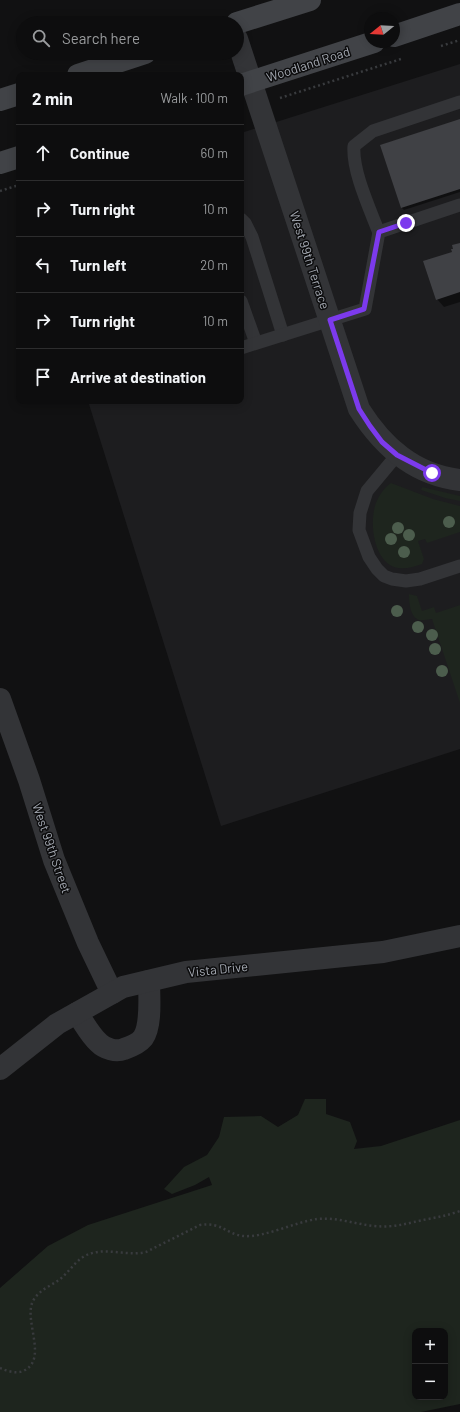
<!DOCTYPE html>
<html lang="en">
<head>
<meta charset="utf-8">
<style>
	body { margin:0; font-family:Barlow,sans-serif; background:#161617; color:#f1f3f6 }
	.controls { position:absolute; right:12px; bottom:12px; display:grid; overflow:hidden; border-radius:8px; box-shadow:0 2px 10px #0003 }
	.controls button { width:36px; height:36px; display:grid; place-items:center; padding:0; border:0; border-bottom:1px solid #2d2d2e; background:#0d0d0e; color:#f1f3f6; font:20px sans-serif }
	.compass { position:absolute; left:364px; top:12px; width:36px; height:36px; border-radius:50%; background:#0d0d0e; box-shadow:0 2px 10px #0003; rotate:252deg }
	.stop { position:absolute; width:12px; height:12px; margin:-9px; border:3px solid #7c3aed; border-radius:50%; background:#fff }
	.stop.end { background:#7c3aed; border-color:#fff; box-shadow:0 1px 4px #0008 }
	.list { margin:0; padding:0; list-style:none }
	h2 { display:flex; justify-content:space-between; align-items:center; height:52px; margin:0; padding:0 16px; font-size:17px }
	h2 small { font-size:13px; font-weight:400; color:#9a9c9e }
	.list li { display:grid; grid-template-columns:26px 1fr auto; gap:12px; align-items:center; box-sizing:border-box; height:56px; padding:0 16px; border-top:1px solid #2d2d2e }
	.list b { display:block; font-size:15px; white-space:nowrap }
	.list em { font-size:13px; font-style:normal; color:#9a9c9e }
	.icon { flex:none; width:22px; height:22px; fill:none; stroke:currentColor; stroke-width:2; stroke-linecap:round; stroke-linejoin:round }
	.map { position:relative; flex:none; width:460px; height:1412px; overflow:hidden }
	.search { position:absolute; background:#0d0d0e; box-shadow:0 2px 10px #0003; left:16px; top:16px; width:228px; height:44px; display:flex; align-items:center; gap:10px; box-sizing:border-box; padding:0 14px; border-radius:22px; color:#9a9c9e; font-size:15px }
	.panel { position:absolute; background:#0d0d0e; box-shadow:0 2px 10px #0003; left:16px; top:72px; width:228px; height:332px; border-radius:8px }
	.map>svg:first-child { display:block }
	.built { fill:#1d1d1f }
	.green { fill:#1e251e; fill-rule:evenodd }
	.shadow { fill:#0007 }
	.building { fill:#404145 }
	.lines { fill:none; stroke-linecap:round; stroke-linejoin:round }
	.path { stroke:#393b3e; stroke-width:2.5; stroke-dasharray:2 3; stroke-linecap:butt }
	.lane { stroke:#333437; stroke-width:13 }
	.street { stroke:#333437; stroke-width:22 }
	.secondary { stroke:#414347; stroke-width:22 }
	.tree { fill:#4c5d4d }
	.route { stroke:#7c3aed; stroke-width:5 }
	.labels { text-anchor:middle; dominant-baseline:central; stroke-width:3; stroke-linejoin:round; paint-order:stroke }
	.street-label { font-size:13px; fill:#a4a9b2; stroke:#0c0c0d }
</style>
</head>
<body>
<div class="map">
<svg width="460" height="1412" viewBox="0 0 460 1412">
	<rect width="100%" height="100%" fill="#111112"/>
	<path class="built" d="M 460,64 L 460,749 L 221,826 L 88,401 L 241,401 L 241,133 Z"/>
	<g class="green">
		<path d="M 391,483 L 433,499 L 460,506 L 460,532 L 427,543 L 425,539 L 418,541 L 424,559 L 422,564 C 414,567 403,570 394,567 C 373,559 369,521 376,503 C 379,495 384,488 391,483 Z"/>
		<path d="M 422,487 L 460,496 L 460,501 L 445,498 L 421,490 Z"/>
		<path d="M 409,594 L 417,596 L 422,611 L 434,607 L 436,613 L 460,605 L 460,703 L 432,619 C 428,619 423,621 419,620 C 410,617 409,602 409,594 Z"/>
		<path d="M 305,1099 L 326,1099 L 326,1114 L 350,1122 L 357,1141 L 354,1149 L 381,1146 L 460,1120 L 460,1404 L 421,1412 L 0,1412 L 0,1288 L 48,1246 L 88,1225 L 212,1185 L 209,1177 L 195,1185 L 172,1194 L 164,1189 L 184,1167 L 207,1155 L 219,1137 L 224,1117 L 261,1116 L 278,1127 L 298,1115 ZM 415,1331 L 445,1331 L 445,1397 L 415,1397 Z"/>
	</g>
	<g class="shadow">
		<path d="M 460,120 L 460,192 L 404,210 L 402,208 L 381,145 Z"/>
		<path d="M 460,244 L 460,302 L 444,307 L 437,299 L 453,253 Z"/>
	</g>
	<g class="building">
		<path d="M 460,119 L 460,189 L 401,208 L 380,145 Z"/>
		<path d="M 460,243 L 460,292 L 436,300 L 423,261 L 452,252 L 451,249 L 453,249 L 452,245 Z"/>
	</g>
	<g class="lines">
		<g class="path">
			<path d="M 441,46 L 460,40"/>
			<path d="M 280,98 L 401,59"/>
			<path d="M 0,191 L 19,185"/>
			<path d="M 0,1368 C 7,1371 16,1374 23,1371 C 49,1360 23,1320 33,1301 C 38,1291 50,1286 59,1280 C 68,1273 74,1263 83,1257 C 103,1245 125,1257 146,1252 L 200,1225 C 222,1222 226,1234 243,1236 C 264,1238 295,1222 317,1219 C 336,1217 355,1224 374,1226 C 396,1228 407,1223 428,1219 C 439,1217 449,1215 460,1211"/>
		</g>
		<g class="lane">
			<path d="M 241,219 L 245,223 L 252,237 L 283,335"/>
			<path d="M 379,233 C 370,209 352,171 354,146 L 373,131 L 460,102"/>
			<path d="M 241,301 L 256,343"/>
			<path d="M 241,348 L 365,309 L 379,232 L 460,205"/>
			<path d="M 397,455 L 367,491 L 360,513 L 359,530 L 369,557 L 377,569 L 384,576 L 392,579 L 406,581 L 420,579 L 460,566"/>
		</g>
		<g class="street">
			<path d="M 237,39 L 359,409 C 383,447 414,475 460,480"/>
			<path d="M 0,699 L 29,780 L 54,860 L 88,943 L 112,993"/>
			<path d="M 77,1013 C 84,1023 90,1035 99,1043 C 105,1049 116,1052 124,1049 C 130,1047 139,1043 143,1038 C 152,1025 149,996 149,981"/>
			<path d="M 0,1069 L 57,1024 L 123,987 L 186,972 L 383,952 L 460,936"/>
		</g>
		<g class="secondary">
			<path d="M 237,23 L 310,0"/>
			<path d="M 394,36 L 460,14"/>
			<path d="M 78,75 L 145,53"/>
			<path d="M 241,85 L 374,42"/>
			<path d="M 0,100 L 19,94"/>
			<path d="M 0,163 L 19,157"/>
		</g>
	</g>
	<g class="tree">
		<circle cx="449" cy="522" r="6"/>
		<circle cx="398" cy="528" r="6"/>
		<circle cx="409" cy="535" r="6"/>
		<circle cx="391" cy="539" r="6"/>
		<circle cx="404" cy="552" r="6"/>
		<circle cx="397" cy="611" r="6"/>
		<circle cx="418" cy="627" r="6"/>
		<circle cx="432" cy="635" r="6"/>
		<circle cx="435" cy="649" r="6"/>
		<circle cx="442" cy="671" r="6"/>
	</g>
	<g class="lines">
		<path class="route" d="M 406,223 L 379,232 L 364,309 L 330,320 L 359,409 L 370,426 L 382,442 L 397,455 L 432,473"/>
	</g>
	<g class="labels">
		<g class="street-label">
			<text transform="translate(308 64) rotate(-18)">Woodland Road</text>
			<text transform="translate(310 260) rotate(72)">West 99th Terrace</text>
			<text transform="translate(52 848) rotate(71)">West 99th Street</text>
			<text transform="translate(218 969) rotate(-6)">Vista Drive</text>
		</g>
	</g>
</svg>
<div class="controls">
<button>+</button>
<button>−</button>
</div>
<svg class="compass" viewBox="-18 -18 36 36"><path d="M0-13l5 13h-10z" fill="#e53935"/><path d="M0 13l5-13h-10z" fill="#9a9c9e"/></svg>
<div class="stop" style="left:432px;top:473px"></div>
<div class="stop end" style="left:406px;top:223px"></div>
<div class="search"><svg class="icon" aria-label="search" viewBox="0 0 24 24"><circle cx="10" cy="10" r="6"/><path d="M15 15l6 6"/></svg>Search here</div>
<section class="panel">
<h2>2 min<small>Walk · 100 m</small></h2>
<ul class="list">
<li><svg class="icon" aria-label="ahead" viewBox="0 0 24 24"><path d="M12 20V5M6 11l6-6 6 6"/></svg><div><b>Continue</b></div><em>60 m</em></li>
<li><svg class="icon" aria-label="right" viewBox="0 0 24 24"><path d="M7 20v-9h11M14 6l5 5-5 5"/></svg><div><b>Turn right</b></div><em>10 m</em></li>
<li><svg class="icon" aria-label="left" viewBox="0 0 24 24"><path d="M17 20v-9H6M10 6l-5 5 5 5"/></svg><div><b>Turn left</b></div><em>20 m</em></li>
<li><svg class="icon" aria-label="right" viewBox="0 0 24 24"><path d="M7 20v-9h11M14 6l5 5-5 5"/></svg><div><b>Turn right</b></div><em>10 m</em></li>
<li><svg class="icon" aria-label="arrive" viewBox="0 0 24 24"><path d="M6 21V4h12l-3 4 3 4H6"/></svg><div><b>Arrive at destination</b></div></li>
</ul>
</section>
</div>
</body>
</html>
